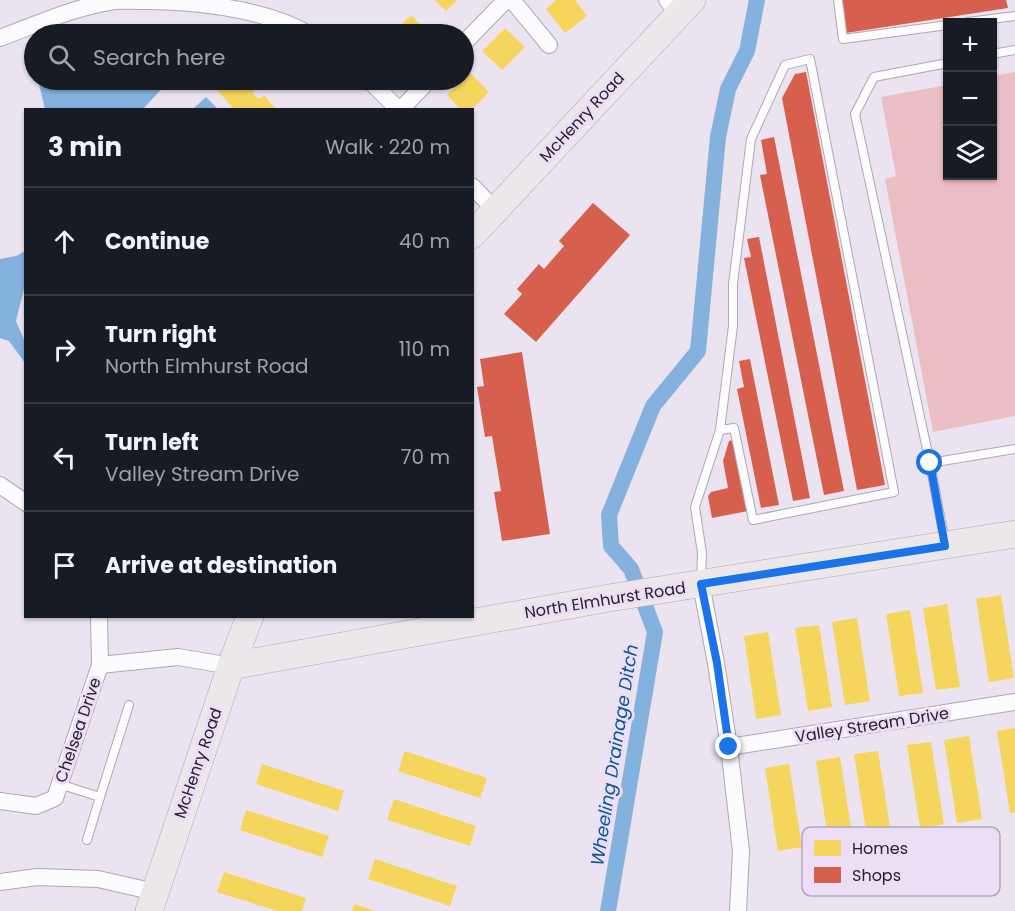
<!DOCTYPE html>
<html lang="en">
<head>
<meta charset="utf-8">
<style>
	body { margin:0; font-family:Poppins,sans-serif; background:#242831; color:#f1f3f6 }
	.controls { position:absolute; right:18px; top:18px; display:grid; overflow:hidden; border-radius:0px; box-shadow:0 2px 4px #0004 }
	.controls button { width:54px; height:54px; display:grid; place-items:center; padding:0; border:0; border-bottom:2px solid #363941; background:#171b24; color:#f1f3f6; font:30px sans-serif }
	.stop { position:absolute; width:18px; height:18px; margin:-14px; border:4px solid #1a73e8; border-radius:50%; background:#fff }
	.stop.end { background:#1a73e8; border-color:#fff; box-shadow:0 2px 6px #0008 }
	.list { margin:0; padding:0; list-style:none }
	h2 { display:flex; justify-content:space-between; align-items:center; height:78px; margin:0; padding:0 24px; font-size:26px }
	h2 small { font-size:20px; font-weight:400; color:#9ea1a6 }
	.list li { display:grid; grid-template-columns:39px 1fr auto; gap:18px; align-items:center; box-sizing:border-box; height:108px; padding:0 24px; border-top:2px solid #363941 }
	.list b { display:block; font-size:22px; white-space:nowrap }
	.list p { margin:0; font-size:20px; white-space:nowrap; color:#9ea1a6 }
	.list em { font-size:20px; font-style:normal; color:#9ea1a6 }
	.icon { flex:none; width:33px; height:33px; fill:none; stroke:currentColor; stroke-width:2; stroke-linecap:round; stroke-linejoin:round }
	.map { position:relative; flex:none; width:1015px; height:911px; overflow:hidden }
	.search { position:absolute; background:#171b24; box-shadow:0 2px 4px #0004; left:24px; top:24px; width:450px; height:66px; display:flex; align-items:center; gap:15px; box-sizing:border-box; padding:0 21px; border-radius:33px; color:#9ea1a6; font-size:22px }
	.panel { position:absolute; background:#171b24; box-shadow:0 2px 4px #0004; left:24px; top:108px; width:450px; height:510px; border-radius:0px }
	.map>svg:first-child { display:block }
	.green { fill:#ebbec6 }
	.water { fill:#84b1de }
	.homes { fill:#f6d55c }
	.shops { fill:#d6604d }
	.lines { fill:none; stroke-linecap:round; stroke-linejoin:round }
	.canal { stroke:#84b1de; stroke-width:16 }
	.lane-casing { stroke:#ada8b1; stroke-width:10 }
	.street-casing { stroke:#ada8b1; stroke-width:18 }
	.primary-casing { stroke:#b1a4b0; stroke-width:28 }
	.lane { stroke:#fcfbfd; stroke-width:8 }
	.street { stroke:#fcfbfd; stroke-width:16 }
	.primary { stroke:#ece7eb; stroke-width:27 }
	.route { stroke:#1a73e8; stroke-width:8 }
	.labels { text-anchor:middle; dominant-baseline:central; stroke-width:6; stroke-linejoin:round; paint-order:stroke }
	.street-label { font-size:16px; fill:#27222b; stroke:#ecdef6 }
	.water-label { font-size:18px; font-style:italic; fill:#08588f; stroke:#ecdef6 }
	.key { fill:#ecdef6; stroke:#b1a6b9; stroke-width:1.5 }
	.key-label { font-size:16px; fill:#27222b }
</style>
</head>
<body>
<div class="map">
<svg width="1015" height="911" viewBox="0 0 1015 911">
	<rect width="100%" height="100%" fill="#ebe4f0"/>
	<path class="green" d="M 1015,72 L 1015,416 L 933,432 L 885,179 L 896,176 L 881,97 L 947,85 L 948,176 L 992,176 L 993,76 Z"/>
	<g class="water">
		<path d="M 155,25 L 205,27 L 212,34 L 109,34 Z"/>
		<path d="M 38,80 L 170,80 L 142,110 L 45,109 Z"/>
		<path d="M 206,97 L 218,109 L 194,108 Z"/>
		<path d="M 25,251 L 25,285 L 16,321 L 25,342 L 25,363 L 9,341 L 0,338 L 0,259 L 16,256 Z"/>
	</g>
	<g class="homes">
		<path d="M 435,0 L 457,0 L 446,11 Z"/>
		<path d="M 556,0 L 575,0 L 587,16 L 565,33 L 546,9 Z"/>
		<path d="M 411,15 L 430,34 L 392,34 Z"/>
		<path d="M 505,28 L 525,47 L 502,70 L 482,51 Z"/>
		<path d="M 469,72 L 489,92 L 471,110 L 461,110 L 447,95 Z"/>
		<path d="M 225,80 L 249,80 L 257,88 L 252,93 L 259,99 L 264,95 L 277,110 L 235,110 L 215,88 Z"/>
		<path d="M 1001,595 L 1014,678 L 989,682 L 976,599 Z"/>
		<path d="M 947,604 L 960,687 L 936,690 L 923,608 Z"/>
		<path d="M 910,610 L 923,693 L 899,696 L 886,614 Z"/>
		<path d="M 857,618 L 870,701 L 845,705 L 832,622 Z"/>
		<path d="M 819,625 L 832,707 L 808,711 L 795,628 Z"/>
		<path d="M 768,632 L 781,715 L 756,719 L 744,636 Z"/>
		<path d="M 1015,728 L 1015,813 L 1010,813 L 997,731 Z"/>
		<path d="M 969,736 L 982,819 L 957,823 L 944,740 Z"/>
		<path d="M 931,742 L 944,824 L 920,828 L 907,745 Z"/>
		<path d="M 405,751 L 487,778 L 480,798 L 398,771 Z"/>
		<path d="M 878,751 L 891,833 L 867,837 L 854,754 Z"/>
		<path d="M 840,757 L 853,840 L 829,844 L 816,761 Z"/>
		<path d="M 262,764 L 344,791 L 338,811 L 256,784 Z"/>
		<path d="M 789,764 L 802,847 L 778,851 L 765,768 Z"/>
		<path d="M 394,799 L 476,826 L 470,846 L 387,820 Z"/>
		<path d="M 246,810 L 329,836 L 322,857 L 240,830 Z"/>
		<path d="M 375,859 L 457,886 L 450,906 L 368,879 Z"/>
		<path d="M 224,872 L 306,898 L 302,911 L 277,911 L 217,892 Z"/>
		<path d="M 354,904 L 375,911 L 352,911 Z"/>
	</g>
	<g class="shops">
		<path d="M 841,0 L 1006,0 L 1008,8 L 846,33 Z"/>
		<path d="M 806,72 L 885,485 L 857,490 L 782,98 L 795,74 Z"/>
		<path d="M 774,137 L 844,491 L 824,495 L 760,175 L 767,174 L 761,140 Z"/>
		<path d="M 593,203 L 630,235 L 536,342 L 504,314 L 522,294 L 517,289 L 539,264 L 544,269 L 564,246 L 559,241 Z"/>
		<path d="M 759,237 L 810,498 L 793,501 L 744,258 L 751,257 L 747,239 Z"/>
		<path d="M 522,352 L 550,534 L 502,541 L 494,492 L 501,491 L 492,436 L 485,437 L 477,387 L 484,386 L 480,359 Z"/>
		<path d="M 750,359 L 779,505 L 761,508 L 737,389 L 744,387 L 739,361 Z"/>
		<path d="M 733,440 L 748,511 L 712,518 L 708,496 L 711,492 L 728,488 L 723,461 L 729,441 Z"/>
	</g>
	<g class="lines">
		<path class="canal" d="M 608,911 L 655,632 L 631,569 L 611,546 L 609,515 L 653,406 L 698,351 L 718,137 L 728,89 L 747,51 L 757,0"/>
		<g class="lane-casing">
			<g id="lane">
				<path d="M 838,0 L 843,39 L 948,25"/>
				<path d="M 968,22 L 1015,16"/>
				<path d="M 992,54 L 1015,50"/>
				<path d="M 930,463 L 1015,449"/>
				<path d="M 945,543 L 930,463 L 855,114 L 874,77 L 948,63"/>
				<path d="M 701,581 L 702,553 L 695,507 L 720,430 L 733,326 L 733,284 L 751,139 L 785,65 L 810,59 L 894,492 L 753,520 L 734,428 L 720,430"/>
				<path d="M 59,784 L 100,797 L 87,840"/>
				<path d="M 100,797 L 129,705"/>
			</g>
		</g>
		<g class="street-casing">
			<g id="street">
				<path d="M 512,0 L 549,45"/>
				<path d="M 667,0 L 679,14"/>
				<path d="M 0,38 C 35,25 72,8 109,2 C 118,0 128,1 137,1 C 186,0 266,8 308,34"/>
				<path d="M 464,43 L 506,0"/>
				<path d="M 369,80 L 399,110"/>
				<path d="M 400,110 L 429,80"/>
				<path d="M 472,186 L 495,210"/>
				<path d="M 0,485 L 26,503"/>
				<path d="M 701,584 L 716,663 L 729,747 L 741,851 L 738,911"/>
				<path d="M 100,665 L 178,657 L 231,666"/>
				<path d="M 729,747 L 1015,702"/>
				<path d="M 0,801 L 36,806 L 55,798 L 100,665 L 99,616"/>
				<path d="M 0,882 L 37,877 L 98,879 L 155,892"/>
			</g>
		</g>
		<g class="primary-casing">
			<g id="primary">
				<path d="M 472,235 L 692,0"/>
				<path d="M 231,666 L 609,598 L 1015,534"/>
				<path d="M 149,911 L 231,666 L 250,616"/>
			</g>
		</g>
		<use href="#lane" class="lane"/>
		<use href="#street" class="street"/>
		<use href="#primary" class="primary"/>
	</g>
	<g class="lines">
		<path class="route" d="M 729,747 L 717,663 L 701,584 L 945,546 L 930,463"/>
	</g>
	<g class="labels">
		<g class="street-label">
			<text transform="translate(582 117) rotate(-47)">McHenry Road</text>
			<text transform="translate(605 600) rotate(-9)">North Elmhurst Road</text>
			<text transform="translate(872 725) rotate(-9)">Valley Stream Drive</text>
			<text transform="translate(78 730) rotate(-71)">Chelsea Drive</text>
			<text transform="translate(198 763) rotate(-71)">McHenry Road</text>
		</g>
		<g class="water-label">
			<text transform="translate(614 755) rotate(-81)">Wheeling Drainage Ditch</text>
		</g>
	</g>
	<rect x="802" y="827" width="198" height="69" rx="9" class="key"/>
	<rect x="814" y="840" width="27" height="16" fill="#f6d55c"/>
	<rect x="814" y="867" width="27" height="16" fill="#d6604d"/>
	<g class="key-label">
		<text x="852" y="854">Homes</text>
		<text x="852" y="881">Shops</text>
	</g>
</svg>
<div class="controls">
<button>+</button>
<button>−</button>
<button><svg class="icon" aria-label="layers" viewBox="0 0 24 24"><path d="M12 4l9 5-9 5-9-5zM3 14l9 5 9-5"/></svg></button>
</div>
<div class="stop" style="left:930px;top:463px"></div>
<div class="stop end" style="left:729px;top:747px"></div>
<div class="search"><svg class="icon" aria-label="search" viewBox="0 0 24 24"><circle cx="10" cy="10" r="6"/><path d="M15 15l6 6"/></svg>Search here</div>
<section class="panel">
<h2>3 min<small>Walk · 220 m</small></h2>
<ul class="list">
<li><svg class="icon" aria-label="ahead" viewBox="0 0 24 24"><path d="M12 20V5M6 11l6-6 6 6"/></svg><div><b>Continue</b></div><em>40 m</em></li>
<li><svg class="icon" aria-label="right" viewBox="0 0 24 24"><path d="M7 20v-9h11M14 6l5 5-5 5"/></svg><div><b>Turn right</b><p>North Elmhurst Road</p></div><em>110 m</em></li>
<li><svg class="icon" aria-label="left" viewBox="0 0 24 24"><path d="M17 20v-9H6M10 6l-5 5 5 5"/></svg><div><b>Turn left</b><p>Valley Stream Drive</p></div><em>70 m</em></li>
<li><svg class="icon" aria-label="arrive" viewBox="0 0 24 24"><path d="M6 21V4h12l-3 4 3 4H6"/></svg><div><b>Arrive at destination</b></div></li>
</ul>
</section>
</div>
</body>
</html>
